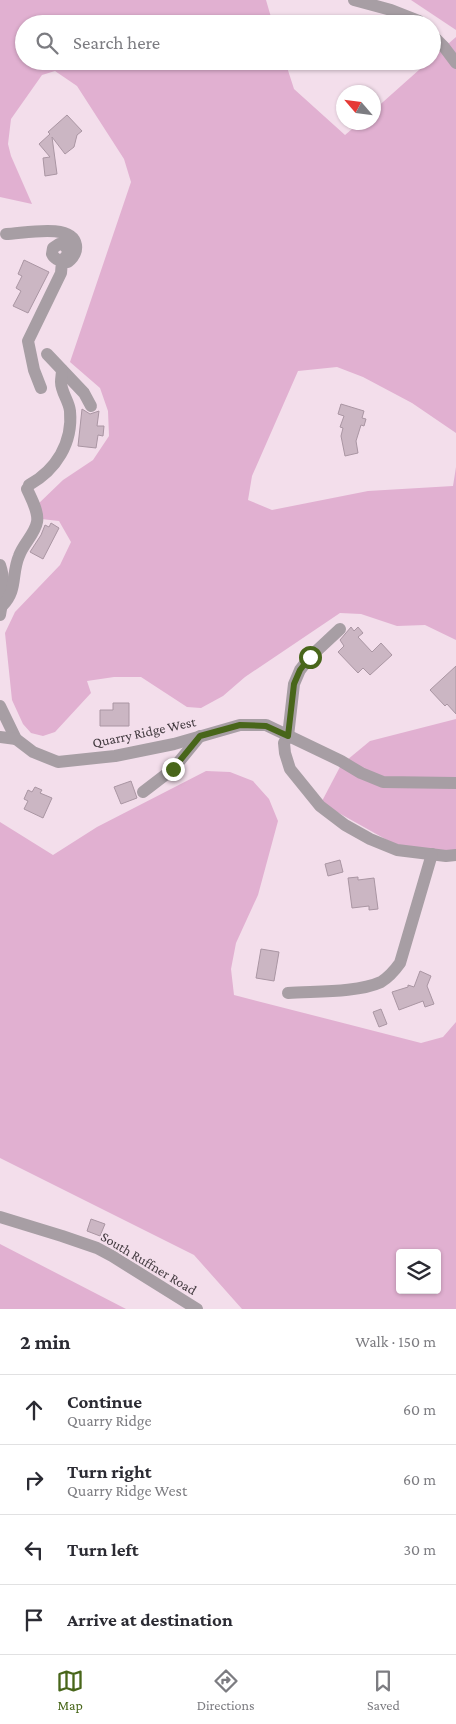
<!DOCTYPE html>
<html lang="en">
<head>
<meta charset="utf-8">
<style>
	body { margin:0; font-family:"Crimson Pro",serif; background:#f7f7f7; color:#2b2b33 }
	.controls { position:absolute; right:15px; bottom:15px; display:grid; overflow:hidden; border-radius:5px; box-shadow:0 1px 4px #0004 }
	.controls button { width:45px; height:45px; display:grid; place-items:center; padding:0; border:0; border-bottom:1px solid #e1e1e2; background:#fff; color:#2b2b33; font:25px sans-serif }
	.compass { position:absolute; left:336px; top:85px; width:45px; height:45px; border-radius:50%; background:#fff; box-shadow:0 1px 4px #0004; rotate:298deg }
	.stop { position:absolute; width:15px; height:15px; margin:-11px; border:4px solid #48661a; border-radius:50%; background:#fff }
	.stop.end { background:#48661a; border-color:#fff; box-shadow:0 1px 5px #0008 }
	.list { margin:0; padding:0; list-style:none }
	h2 { display:flex; justify-content:space-between; align-items:center; height:65px; margin:0; padding:0 20px; font-size:21px }
	h2 small { font-size:16px; font-weight:400; color:#7c7c81 }
	.list li { display:grid; grid-template-columns:32px 1fr auto; gap:15px; align-items:center; box-sizing:border-box; height:70px; padding:0 20px; border-top:1px solid #e1e1e2 }
	.list b { display:block; font-size:19px; white-space:nowrap }
	.list p { margin:0; font-size:16px; white-space:nowrap; color:#7c7c81 }
	.list em { font-size:16px; font-style:normal; color:#7c7c81 }
	.icon { flex:none; width:28px; height:28px; fill:none; stroke:currentColor; stroke-width:2; stroke-linecap:round; stroke-linejoin:round }
	.map { position:relative; flex:none; width:456px; height:1309px; overflow:hidden }
	.search { position:absolute; background:#fff; box-shadow:0 1px 4px #0004; left:15px; right:15px; top:15px; height:55px; display:flex; align-items:center; gap:12px; box-sizing:border-box; padding:0 18px; border-radius:28px; color:#7c7c81; font-size:19px }
	.sheet { height:345px; background:#fff }
	nav { display:flex; justify-content:space-around; align-items:center; box-sizing:border-box; height:70px; border-top:1px solid #e1e1e2; background:#fff; font-size:14px; color:#7c7c81 }
	nav a { display:grid; justify-items:center; gap:2px }
	nav .on { color:#48661a }
	.map>svg:first-child { display:block }
	.green { fill:#e1b0d1; fill-rule:evenodd }
	.building { fill:#cbb6c3; stroke:#aa96a3 }
	.lines { fill:none; stroke-linecap:round; stroke-linejoin:round }
	.minor { stroke:#a79ea4; stroke-width:12 }
	.route { stroke:#48661a; stroke-width:6 }
	.labels { text-anchor:middle; dominant-baseline:central; stroke-width:4; stroke-linejoin:round; paint-order:stroke }
	.street-label { font-size:14px; fill:#423a3f; stroke:#f3deeb }
</style>
</head>
<body>
<div class="map">
<svg width="456" height="1309" viewBox="0 0 456 1309">
	<rect width="100%" height="100%" fill="#f3deeb"/>
	<g class="green">
		<path d="M 0,0 L 266,0 L 273,24 L 24,24 L 24,61 L 285,61 L 294,89 L 345,135 L 359,123 L 374,122 L 374,110 L 429,61 L 432,61 L 432,58 L 456,37 L 456,433 L 412,403 L 363,377 L 337,367 L 298,371 L 252,476 L 248,500 L 272,510 L 368,491 L 453,486 L 456,467 L 456,640 L 425,625 L 397,626 L 361,614 L 340,613 L 245,677 L 223,696 L 201,708 L 187,707 L 141,677 L 114,677 L 87,681 L 91,693 L 55,732 L 43,736 L 31,733 L 23,724 L 12,700 L 5,633 L 15,612 L 60,565 L 71,542 L 59,521 L 33,518 L 36,506 L 63,480 L 93,460 L 109,436 L 108,411 L 100,388 L 70,362 L 131,182 L 124,159 L 77,86 L 55,71 L 42,75 L 11,119 L 8,144 L 11,156 L 32,204 L 0,197 Z"/>
		<path d="M 411,0 L 456,0 L 456,30 Z"/>
		<path d="M 456,719 L 456,850 L 412,854 L 321,803 L 341,765 L 370,741 Z"/>
		<path d="M 206,771 L 230,772 L 253,781 L 269,799 L 278,821 L 258,895 L 236,943 L 231,969 L 234,995 L 421,1043 L 443,1037 L 456,1022 L 456,1309 L 242,1309 L 194,1255 L 0,1158 L 0,822 L 53,855 L 97,827 ZM 400,1253 L 437,1253 L 437,1290 L 400,1290 Z"/>
		<path d="M 0,1244 L 126,1309 L 0,1309 Z"/>
	</g>
	<g class="building">
		<path d="M 67,115 L 82,131 L 77,135 L 74,147 L 65,154 L 52,137 L 57,174 L 45,176 L 43,158 L 50,157 L 39,144 L 50,134 L 48,132 Z"/>
		<path d="M 24,260 L 49,272 L 28,313 L 13,306 L 21,291 L 16,288 L 22,276 L 18,274 Z"/>
		<path d="M 341,404 L 364,411 L 362,418 L 366,419 L 364,426 L 361,425 L 356,441 L 358,453 L 345,456 L 341,436 L 343,428 L 340,427 L 344,416 L 338,414 Z"/>
		<path d="M 82,409 L 90,414 L 99,411 L 97,426 L 104,426 L 103,436 L 98,435 L 96,448 L 78,446 Z"/>
		<path d="M 51,523 L 59,528 L 43,559 L 30,552 L 41,535 L 45,525 L 49,527 Z"/>
		<path d="M 351,627 L 354,631 L 358,627 L 363,633 L 358,637 L 372,652 L 381,643 L 392,655 L 370,675 L 363,668 L 358,673 L 338,652 L 344,646 L 340,640 Z"/>
		<path d="M 456,666 L 456,714 L 447,704 L 445,706 L 430,690 Z"/>
		<path d="M 113,703 L 129,703 L 129,726 L 100,726 L 100,710 L 113,710 Z"/>
		<path d="M 131,781 L 137,798 L 121,804 L 114,787 Z"/>
		<path d="M 35,787 L 42,790 L 40,793 L 52,798 L 43,818 L 24,809 L 28,801 L 24,799 L 28,790 L 32,792 Z"/>
		<path d="M 340,860 L 343,872 L 328,876 L 325,864 Z"/>
		<path d="M 358,877 L 358,880 L 374,878 L 378,909 L 369,910 L 369,906 L 352,908 L 348,878 Z"/>
		<path d="M 261,949 L 279,952 L 274,981 L 256,978 Z"/>
		<path d="M 420,971 L 431,976 L 427,986 L 434,1004 L 425,1007 L 423,1001 L 399,1010 L 392,992 L 408,987 L 408,985 L 414,987 Z"/>
		<path d="M 381,1009 L 387,1024 L 379,1027 L 373,1012 Z"/>
		<path d="M 91,1219 L 105,1224 L 100,1236 L 87,1231 Z"/>
	</g>
	<g class="lines">
		<g class="minor">
			<path d="M 354,0 L 391,10 L 419,21 L 421,24"/>
			<path d="M 432,35 L 444,47 L 456,63"/>
			<path d="M 6,234 C 22,234 72,222 76,245 C 77,252 74,257 68,262 C 62,260 55,261 52,254 L 53,248 L 59,244 C 65,244 68,248 68,254 L 62,261 L 61,273 L 28,341 L 34,370 L 41,388"/>
			<path d="M 47,354 L 84,393 L 91,406"/>
			<path d="M 29,485 C 56,470 73,443 70,411 C 69,401 61,392 61,382 C 61,378 62,374 62,370"/>
			<path d="M 0,565 C 6,582 3,598 0,615"/>
			<path d="M 2,606 C 18,590 11,575 19,556 C 23,544 35,534 37,522 C 39,512 31,498 27,489"/>
			<path d="M 340,629 L 310,657 L 300,670 L 294,684 L 288,736 L 284,743 L 285,753 L 290,769 L 320,806 L 345,825 L 370,839 L 397,850 L 446,856 L 456,855"/>
			<path d="M 0,706 L 16,739 L 33,752 L 58,762 L 115,756 L 174,744 L 240,725 L 266,725 L 341,761 L 361,773 L 383,782 L 456,783"/>
			<path d="M 0,737 L 16,739"/>
			<path d="M 143,792 L 173,769 L 200,736"/>
			<path d="M 288,993 C 314,991 357,993 381,982 C 389,977 395,970 400,963 L 432,854"/>
			<path d="M 0,1217 L 62,1236 L 97,1248 L 112,1256 L 197,1309"/>
		</g>
	</g>
	<g class="lines">
		<path class="route" d="M 173,769 L 200,736 L 240,725 L 266,726 L 288,736 L 294,684 L 300,670 L 310,657"/>
	</g>
	<g class="labels">
		<g class="street-label">
			<text transform="translate(144 732) rotate(-12)">Quarry Ridge West</text>
			<text transform="translate(149 1263) rotate(31)">South Ruffner Road</text>
		</g>
	</g>
</svg>
<div class="controls">
<button><svg class="icon" aria-label="layers" viewBox="0 0 24 24"><path d="M12 4l9 5-9 5-9-5zM3 14l9 5 9-5"/></svg></button>
</div>
<svg class="compass" viewBox="-18 -18 36 36"><path d="M0-13l5 13h-10z" fill="#e53935"/><path d="M0 13l5-13h-10z" fill="#7c7c81"/></svg>
<div class="stop" style="left:310px;top:657px"></div>
<div class="stop end" style="left:173px;top:769px"></div>
<div class="search"><svg class="icon" aria-label="search" viewBox="0 0 24 24"><circle cx="10" cy="10" r="6"/><path d="M15 15l6 6"/></svg>Search here</div>
</div>
<section class="sheet">
<h2>2 min<small>Walk · 150 m</small></h2>
<ul class="list">
<li><svg class="icon" aria-label="ahead" viewBox="0 0 24 24"><path d="M12 20V5M6 11l6-6 6 6"/></svg><div><b>Continue</b><p>Quarry Ridge</p></div><em>60 m</em></li>
<li><svg class="icon" aria-label="right" viewBox="0 0 24 24"><path d="M7 20v-9h11M14 6l5 5-5 5"/></svg><div><b>Turn right</b><p>Quarry Ridge West</p></div><em>60 m</em></li>
<li><svg class="icon" aria-label="left" viewBox="0 0 24 24"><path d="M17 20v-9H6M10 6l-5 5 5 5"/></svg><div><b>Turn left</b></div><em>30 m</em></li>
<li><svg class="icon" aria-label="arrive" viewBox="0 0 24 24"><path d="M6 21V4h12l-3 4 3 4H6"/></svg><div><b>Arrive at destination</b></div></li>
</ul>
</section>
<nav>
<a class="on"><svg class="icon" aria-label="map" viewBox="0 0 24 24"><path d="M3 6l6-2 6 2 6-2v14l-6 2-6-2-6 2zM9 4v14M15 6v14"/></svg>Map</a>
<a><svg class="icon" aria-label="directions" viewBox="0 0 24 24"><path d="M12 3l9 9-9 9-9-9zM9 14v-3h6M13 9l2 2-2 2"/></svg>Directions</a>
<a><svg class="icon" aria-label="saved" viewBox="0 0 24 24"><path d="M7 4h10v16l-5-4-5 4z"/></svg>Saved</a>
</nav>
</body>
</html>
